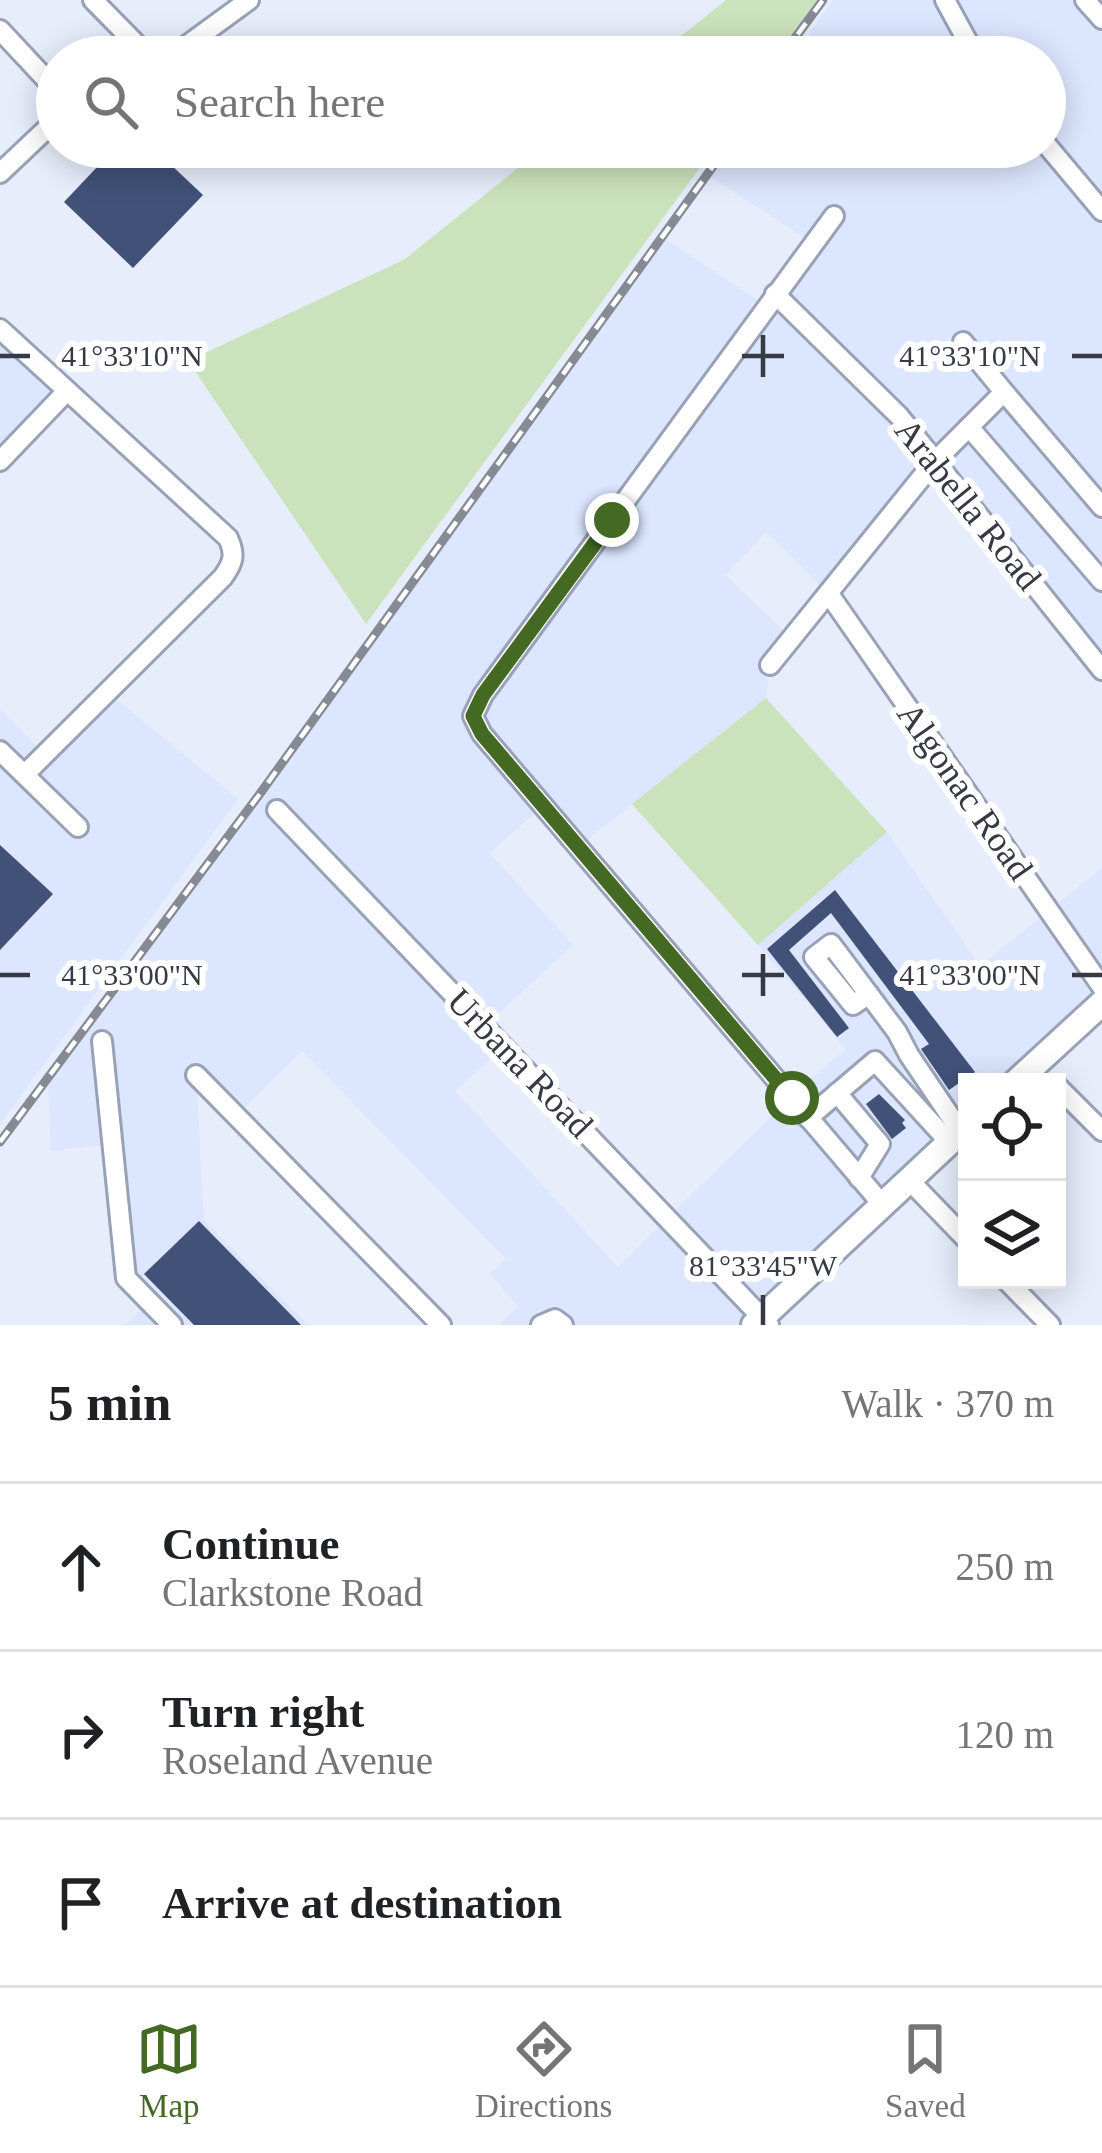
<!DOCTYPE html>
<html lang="en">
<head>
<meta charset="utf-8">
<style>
	body { margin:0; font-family:"Times New Roman",serif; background:#f2f2f2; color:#202124 }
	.controls { position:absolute; right:36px; bottom:36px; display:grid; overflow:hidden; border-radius:0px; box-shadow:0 6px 30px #0003 }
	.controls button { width:108px; height:108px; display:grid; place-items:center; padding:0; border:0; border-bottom:3px solid #e0e0e0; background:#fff; color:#202124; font:60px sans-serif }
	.stop { position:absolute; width:36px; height:36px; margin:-27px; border:9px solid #436923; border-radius:50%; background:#fff }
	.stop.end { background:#436923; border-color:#fff; box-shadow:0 3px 12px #0008 }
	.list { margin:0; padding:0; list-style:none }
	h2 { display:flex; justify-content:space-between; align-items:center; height:156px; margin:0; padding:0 48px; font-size:51px }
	h2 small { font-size:39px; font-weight:400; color:#757577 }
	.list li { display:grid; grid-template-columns:78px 1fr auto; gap:36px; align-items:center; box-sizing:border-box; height:168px; padding:0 48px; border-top:3px solid #e0e0e0 }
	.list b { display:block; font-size:45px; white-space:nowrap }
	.list p { margin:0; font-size:39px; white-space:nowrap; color:#757577 }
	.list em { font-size:39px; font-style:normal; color:#757577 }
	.icon { flex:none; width:66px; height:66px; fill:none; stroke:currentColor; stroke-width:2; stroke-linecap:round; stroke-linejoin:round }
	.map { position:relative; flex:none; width:1102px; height:1325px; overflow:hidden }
	.search { position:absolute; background:#fff; box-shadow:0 6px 30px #0003; left:36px; right:36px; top:36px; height:132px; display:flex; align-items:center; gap:30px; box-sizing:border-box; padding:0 42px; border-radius:66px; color:#757577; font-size:45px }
	.sheet { height:660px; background:#fff }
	nav { display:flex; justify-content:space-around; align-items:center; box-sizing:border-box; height:168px; border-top:3px solid #e0e0e0; background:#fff; font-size:33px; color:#757577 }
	nav a { display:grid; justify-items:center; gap:6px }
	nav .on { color:#436923 }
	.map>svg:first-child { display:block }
	.built { fill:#dce6fe }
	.green { fill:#cbe3bc }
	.building { fill:#415178 }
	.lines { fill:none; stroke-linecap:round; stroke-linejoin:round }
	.minor-casing { stroke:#98a1b6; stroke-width:24 }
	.major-casing { stroke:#98a1b6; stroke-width:30 }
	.minor { stroke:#fff; stroke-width:18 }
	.major { stroke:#fff; stroke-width:24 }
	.rail-casing { stroke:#868a95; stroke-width:9 }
	.rail { stroke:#fff; stroke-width:4.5; stroke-dasharray:14; stroke-linecap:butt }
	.route { stroke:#436923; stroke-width:15 }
	.ticks { fill:none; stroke:#373a43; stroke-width:4.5 }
	.labels { text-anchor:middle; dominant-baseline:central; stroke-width:12; stroke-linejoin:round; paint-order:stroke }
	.street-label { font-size:36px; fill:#373a43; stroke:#fff }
	.ticks-label { font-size:30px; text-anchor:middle; fill:#373a43; stroke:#fff; stroke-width:12; stroke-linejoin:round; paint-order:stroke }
</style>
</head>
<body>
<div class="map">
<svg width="1102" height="1325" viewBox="0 0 1102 1325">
	<rect width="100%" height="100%" fill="#e7edfb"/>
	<g class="built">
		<path d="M 833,0 L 1102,0 L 1102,670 L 934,462 L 829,594 L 766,532 L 726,575 L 792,639 L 770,665 L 766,698 L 578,847 L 543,806 L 490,853 L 573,945 L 485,1026 L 504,1047 L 455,1091 L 618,1267 L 800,1088 L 846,1049 L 758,945 L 887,832 L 980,966 L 1102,868 L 1102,1003 L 1016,1082 L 967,1082 L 967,1126 L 754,1325 L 499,1325 L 518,1306 L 490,1274 L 506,1259 L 302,1051 L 236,1116 L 196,1077 L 204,1220 L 308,1325 L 125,1325 L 148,1302 L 126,1278 L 111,1144 L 51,1151 L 48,1078 L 259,795 L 662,237 L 766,306 L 813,243 L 707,175 L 727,147 L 1045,147 L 1045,57 L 792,57 Z"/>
		<path d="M 0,329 L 67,391 L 0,461 Z"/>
		<path d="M 108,692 L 238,799 L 0,1124 L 0,710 L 45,754 Z"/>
	</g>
	<g class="green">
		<path d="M 726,0 L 823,0 L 781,57 L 655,57 Z"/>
		<path d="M 544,147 L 715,147 L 366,624 L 188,361 L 405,259 Z"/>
		<path d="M 766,698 L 887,832 L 758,945 L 632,804 Z"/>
	</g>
	<g class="building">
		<path d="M 116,147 L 152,147 L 203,195 L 133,268 L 64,202 Z"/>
		<path d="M 0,845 L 53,894 L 0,950 Z"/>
		<path d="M 835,890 L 975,1072 L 949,1090 L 921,1049 L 929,1044 L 831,913 L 789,950 L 849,1028 L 837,1037 L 767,949 Z"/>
		<path d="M 879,1094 L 905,1120 L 902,1123 L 906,1128 L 892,1139 L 866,1104 Z"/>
		<path d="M 199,1221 L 301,1325 L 194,1325 L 144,1274 Z"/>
	</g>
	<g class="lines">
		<g class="minor-casing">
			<g id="minor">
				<path d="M 93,0 L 149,57"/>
				<path d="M 945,0 L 976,57"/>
				<path d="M 1085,0 L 1102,19"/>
				<path d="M 0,30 L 57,91"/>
				<path d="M 171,57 L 249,0"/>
				<path d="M 1045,143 L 1102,211"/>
				<path d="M 0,173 L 57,119"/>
				<path d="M 834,216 L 483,695 L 473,716 L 482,734 L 882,1204"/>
				<path d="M 775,294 L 899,416 L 1102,670"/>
				<path d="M 0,329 L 228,538 C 236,555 233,563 223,577 L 25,774"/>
				<path d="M 963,342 L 1004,392 L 969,427"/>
				<path d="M 1004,392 L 1102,507"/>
				<path d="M 0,461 L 67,391"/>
				<path d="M 829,594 L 1102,987"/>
				<path d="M 770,665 L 934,462 L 969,427 L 1102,581"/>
				<path d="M 0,751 L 78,827"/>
				<path d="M 277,810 L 769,1325"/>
				<path d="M 869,994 L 853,1005 L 814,957 L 831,944 L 897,1032 L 909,1055 L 961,1132"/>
				<path d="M 102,1041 L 126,1278 L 172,1325"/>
				<path d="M 196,1075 L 441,1325"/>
				<path d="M 1057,1086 L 1102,1131"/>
				<path d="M 837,1093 L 880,1144 L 859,1178"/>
				<path d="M 808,1118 L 875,1061 L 950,1143"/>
				<path d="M 909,1180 L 967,1240"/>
				<path d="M 1006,1280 L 1050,1325"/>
				<path d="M 541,1325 L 555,1319 L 563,1325"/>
			</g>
		</g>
		<g class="major-casing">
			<g id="major">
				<path d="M 1016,1082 L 1102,1003"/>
				<path d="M 754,1325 L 967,1126"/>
			</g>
		</g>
		<use href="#minor" class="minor"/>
		<use href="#major" class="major"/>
		<g class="rail-casing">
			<g id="rail">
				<path d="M 781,57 L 823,0"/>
				<path d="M 0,1142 L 259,795 L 727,147"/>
			</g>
		</g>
		<use href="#rail" class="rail"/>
	</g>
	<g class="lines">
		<path class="route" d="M 612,520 L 483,695 L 473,716 L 482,734 L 792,1098"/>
	</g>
	<path class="ticks" d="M 763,335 L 763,377M 0,356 L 30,356M 742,356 L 784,356M 1072,356 L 1102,356M 763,954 L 763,996M 0,975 L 30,975M 742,975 L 784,975M 1072,975 L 1102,975M 763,1295 L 763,1325"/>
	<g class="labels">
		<g class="street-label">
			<text transform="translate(968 504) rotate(51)">Arabella Road</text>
			<text transform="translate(965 791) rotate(55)">Algonac Road</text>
			<text transform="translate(520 1063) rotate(46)">Urbana Road</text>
		</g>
	</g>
	<g class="ticks-label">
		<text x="132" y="366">41°33'10"N</text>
		<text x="970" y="366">41°33'10"N</text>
		<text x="132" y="985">41°33'00"N</text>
		<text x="970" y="985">41°33'00"N</text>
		<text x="763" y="1276">81°33'45"W</text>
	</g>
</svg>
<div class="controls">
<button><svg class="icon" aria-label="locate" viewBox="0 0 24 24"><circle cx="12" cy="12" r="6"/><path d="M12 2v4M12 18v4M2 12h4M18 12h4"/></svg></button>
<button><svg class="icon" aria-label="layers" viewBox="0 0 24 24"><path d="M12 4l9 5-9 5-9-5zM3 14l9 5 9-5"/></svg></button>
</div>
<div class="stop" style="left:792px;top:1098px"></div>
<div class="stop end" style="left:612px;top:520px"></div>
<div class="search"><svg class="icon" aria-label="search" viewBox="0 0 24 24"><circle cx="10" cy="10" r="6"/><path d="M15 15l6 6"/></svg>Search here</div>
</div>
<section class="sheet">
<h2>5 min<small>Walk · 370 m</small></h2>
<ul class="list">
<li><svg class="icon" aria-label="ahead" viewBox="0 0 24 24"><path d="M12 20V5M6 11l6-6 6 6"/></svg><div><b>Continue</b><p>Clarkstone Road</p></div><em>250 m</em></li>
<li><svg class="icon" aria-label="right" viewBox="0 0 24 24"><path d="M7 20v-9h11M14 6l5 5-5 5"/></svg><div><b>Turn right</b><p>Roseland Avenue</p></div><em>120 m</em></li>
<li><svg class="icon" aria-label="arrive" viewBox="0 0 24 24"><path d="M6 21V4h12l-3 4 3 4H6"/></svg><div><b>Arrive at destination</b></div></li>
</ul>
</section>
<nav>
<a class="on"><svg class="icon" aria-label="map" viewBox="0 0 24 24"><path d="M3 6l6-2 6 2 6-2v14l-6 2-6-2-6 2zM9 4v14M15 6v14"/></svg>Map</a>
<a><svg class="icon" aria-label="directions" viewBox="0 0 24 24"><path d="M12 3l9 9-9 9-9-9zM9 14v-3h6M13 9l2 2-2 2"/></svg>Directions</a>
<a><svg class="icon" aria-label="saved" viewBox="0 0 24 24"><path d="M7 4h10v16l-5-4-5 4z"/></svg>Saved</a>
</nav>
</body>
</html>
